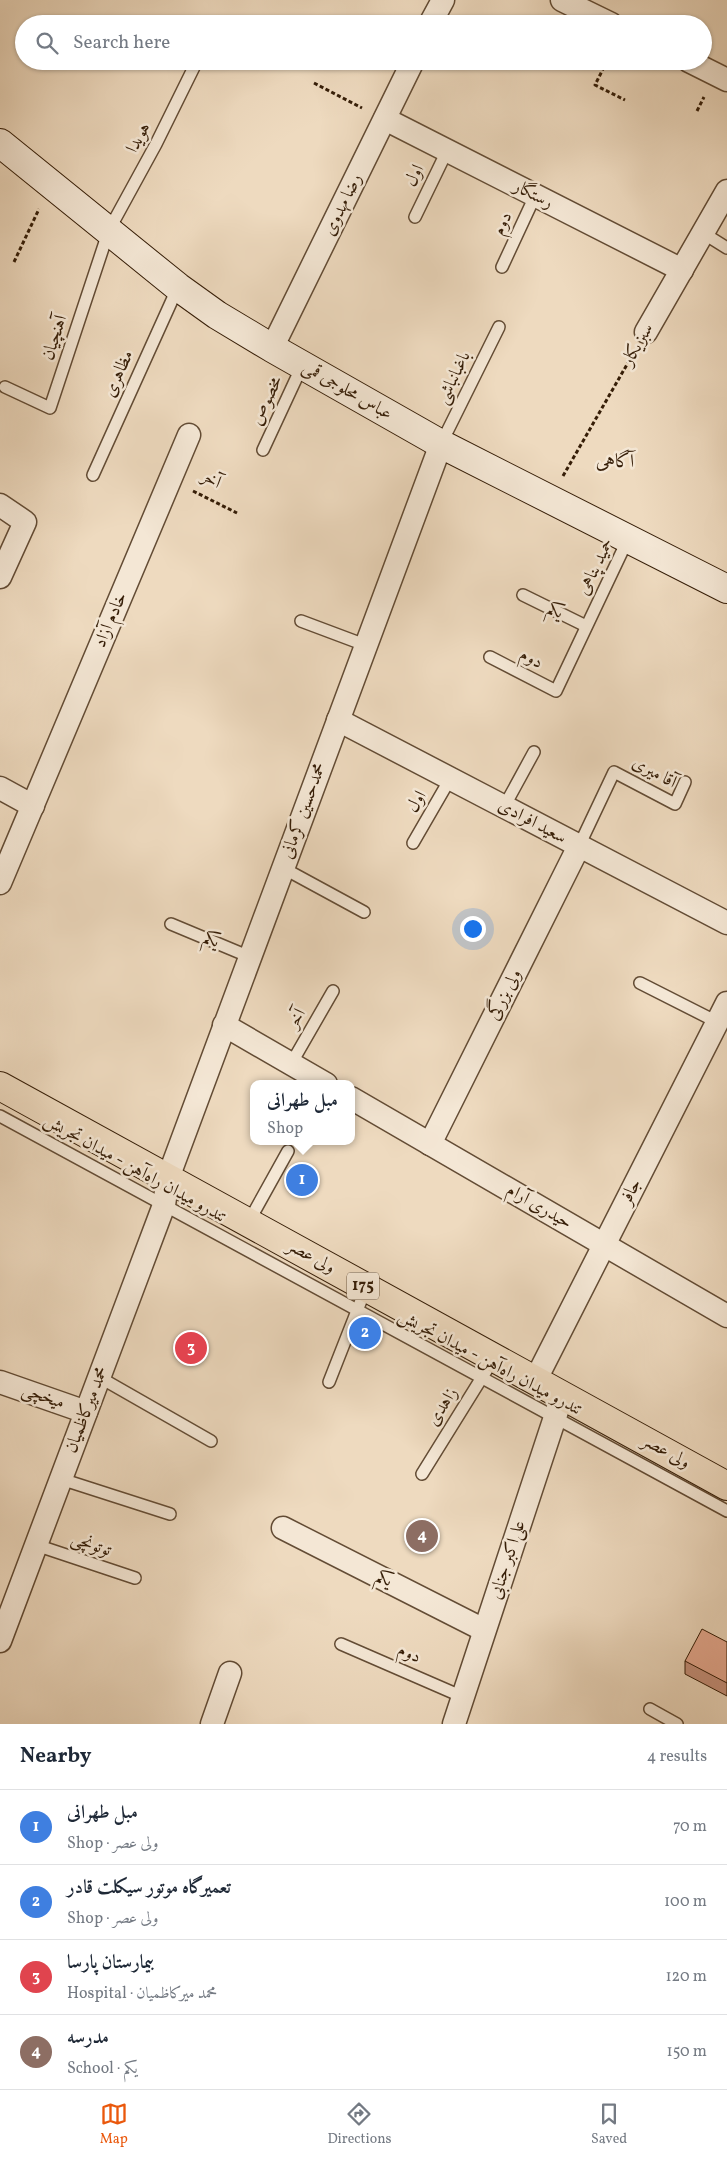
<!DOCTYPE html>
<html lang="en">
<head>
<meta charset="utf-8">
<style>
	body { margin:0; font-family:Vollkorn,Amiri,serif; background:#f2f2f3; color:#1f2937 }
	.you { position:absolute; left:472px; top:928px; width:18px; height:18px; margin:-12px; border:4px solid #fff; border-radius:50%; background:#1a73e8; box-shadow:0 0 0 8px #1a73e833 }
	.badge { display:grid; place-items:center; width:32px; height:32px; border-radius:50%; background:#ea580c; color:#fff; font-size:16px; font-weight:700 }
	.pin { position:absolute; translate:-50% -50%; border:2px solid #fff; box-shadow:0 1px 5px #0006 }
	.popup { position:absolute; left:250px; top:1080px; width:105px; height:65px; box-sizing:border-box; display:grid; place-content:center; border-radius:10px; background:#fff; filter:drop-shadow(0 1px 4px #0005); font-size:16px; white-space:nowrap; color:#747a83 }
	.popup b { font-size:19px; color:#1f2937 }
	.popup::after { content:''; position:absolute; left:50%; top:100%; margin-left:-10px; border:10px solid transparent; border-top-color:#fff }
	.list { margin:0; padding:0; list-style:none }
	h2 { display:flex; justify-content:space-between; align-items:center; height:65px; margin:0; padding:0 20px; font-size:21px }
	h2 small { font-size:16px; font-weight:400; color:#747a83 }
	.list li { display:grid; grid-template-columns:32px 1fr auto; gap:15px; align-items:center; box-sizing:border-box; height:75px; padding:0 20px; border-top:1px solid #e0e1e3 }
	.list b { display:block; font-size:19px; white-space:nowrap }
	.list p { margin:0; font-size:16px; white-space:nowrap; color:#747a83 }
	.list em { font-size:16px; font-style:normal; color:#747a83 }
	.icon { flex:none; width:28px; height:28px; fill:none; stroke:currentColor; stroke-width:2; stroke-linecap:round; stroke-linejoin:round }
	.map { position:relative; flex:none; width:727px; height:1724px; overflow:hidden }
	.search { position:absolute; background:#fff; box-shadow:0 1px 4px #0004; left:15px; right:15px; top:15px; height:55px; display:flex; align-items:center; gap:12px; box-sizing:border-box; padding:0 18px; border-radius:28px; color:#747a83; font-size:19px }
	.sheet { height:365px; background:#fff }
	nav { display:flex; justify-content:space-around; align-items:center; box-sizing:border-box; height:70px; border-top:1px solid #e0e1e3; background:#fff; font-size:14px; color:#747a83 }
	nav a { display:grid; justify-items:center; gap:2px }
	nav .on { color:#ea580c }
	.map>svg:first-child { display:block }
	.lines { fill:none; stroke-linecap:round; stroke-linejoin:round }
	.lane-casing { stroke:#634c35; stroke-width:14 }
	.street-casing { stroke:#634c35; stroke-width:25 }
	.secondary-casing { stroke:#351d07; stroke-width:30 }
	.primary-casing { stroke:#351d07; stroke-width:30 }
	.path { stroke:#351d07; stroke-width:3; stroke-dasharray:4 2.5; stroke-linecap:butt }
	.lane { stroke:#f4e7d5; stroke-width:11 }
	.street { stroke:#f4e7d5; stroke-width:22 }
	.secondary { stroke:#f4e7d5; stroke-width:28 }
	.primary { stroke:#eedabf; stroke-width:28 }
	.wall { fill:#c7937e; stroke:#351d07 }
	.building { fill:#e7ab92; stroke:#351d07 }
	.labels { text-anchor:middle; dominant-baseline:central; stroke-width:5; stroke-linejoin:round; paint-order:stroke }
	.shield { fill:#f4e7d5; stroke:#6e5a45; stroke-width:1 }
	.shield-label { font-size:16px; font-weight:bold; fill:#351d07 }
	.street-label { font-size:18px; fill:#351d07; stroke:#f4e7d5 }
	.neighbourhood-label { font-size:19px; fill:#351d07; stroke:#f4e7d5 }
</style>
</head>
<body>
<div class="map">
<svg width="727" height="1724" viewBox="0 0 727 1724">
	<rect width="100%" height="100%" fill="#eedabf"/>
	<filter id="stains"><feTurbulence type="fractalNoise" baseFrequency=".004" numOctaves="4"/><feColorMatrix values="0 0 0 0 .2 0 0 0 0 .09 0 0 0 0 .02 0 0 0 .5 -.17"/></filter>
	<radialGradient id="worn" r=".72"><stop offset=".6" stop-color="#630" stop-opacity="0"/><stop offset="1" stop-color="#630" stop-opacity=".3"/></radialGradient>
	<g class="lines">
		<g class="lane-casing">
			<g id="lane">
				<path d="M 415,217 L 447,151"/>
				<path d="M 703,233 L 727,248"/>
				<path d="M 502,267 L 535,196"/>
				<path d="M 5,387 L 50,408 L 109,230 L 156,144 L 197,61"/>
				<path d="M 441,444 L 499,327"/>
				<path d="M 263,450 L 302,366"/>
				<path d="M 93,475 L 178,287"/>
				<path d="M 523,595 L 586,626"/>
				<path d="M 301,621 L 365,645"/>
				<path d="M 490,657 L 556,691 L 628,539"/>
				<path d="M 504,807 L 534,752"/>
				<path d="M 413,843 L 450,779"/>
				<path d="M 579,846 L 614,772 L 675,804 L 685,782"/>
				<path d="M 283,868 L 364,912"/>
				<path d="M 171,924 L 250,957"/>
				<path d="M 640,983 L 717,1022"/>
				<path d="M 291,1064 L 333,991"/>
				<path d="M 0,1116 L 727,1511"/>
				<path d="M 248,1223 L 288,1151"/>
				<path d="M 99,1377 L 211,1441"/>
				<path d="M 329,1382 L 366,1288"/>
				<path d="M 422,1474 L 494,1358"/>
				<path d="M 61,1479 L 170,1514"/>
				<path d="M 36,1545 L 135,1578"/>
				<path d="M 341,1644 L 463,1697"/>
				<path d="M 650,1709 L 677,1724"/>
			</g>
		</g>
		<g class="street-casing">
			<g id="street">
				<path d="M 562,0 L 611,24"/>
				<path d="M 430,24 L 443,0"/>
				<path d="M 689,61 L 727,80"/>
				<path d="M 385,119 L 682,270"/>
				<path d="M 646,332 L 727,191"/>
				<path d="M 272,348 L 413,61"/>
				<path d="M 0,505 L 25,522 L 0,577"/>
				<path d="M 338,720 L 727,923"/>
				<path d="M 0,788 L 33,806"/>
				<path d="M 0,883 L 189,435"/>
				<path d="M 224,1025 L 326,1084"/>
				<path d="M 351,1098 L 727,1316"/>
				<path d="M 430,1144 L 579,846"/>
				<path d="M 535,1381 L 727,1003"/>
				<path d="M 0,1382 L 86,1412"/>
				<path d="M 283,1528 L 484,1630"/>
				<path d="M 0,1641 L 164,1205 L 168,1178 L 441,444"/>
				<path d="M 212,1724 L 230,1673"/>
				<path d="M 454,1724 L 562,1396"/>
			</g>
		</g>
		<g class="secondary-casing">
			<path id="secondary" d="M 0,143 L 178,287 L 217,315 L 272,348 L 441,444 L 727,589"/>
		</g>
		<g class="primary-casing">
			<path id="primary" d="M 0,1086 L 727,1486"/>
		</g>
		<g class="path">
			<path d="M 607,61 L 595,85 L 625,100"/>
			<path d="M 314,83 L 362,108"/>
			<path d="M 697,111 L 704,97"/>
			<path d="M 14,262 L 39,209"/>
			<path d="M 563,476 L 633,354"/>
			<path d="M 193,491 L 237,513"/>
		</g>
		<use href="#lane" class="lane"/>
		<use href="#street" class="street"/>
		<use href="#secondary" class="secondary"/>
		<use href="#primary" class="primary"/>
	</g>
	<path class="wall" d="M 727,1642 L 727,1696 L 685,1674 L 685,1661 Z"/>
	<path class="building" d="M 702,1629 L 727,1642 L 727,1683 L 685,1661 Z"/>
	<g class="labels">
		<rect class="shield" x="347" y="1272.5" width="32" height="27" rx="4"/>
		<g class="shield-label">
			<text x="363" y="1286">175</text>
		</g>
		<g class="street-label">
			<text transform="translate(139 138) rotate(-62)">هویدا</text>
			<text transform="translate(415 176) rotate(-64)">اول</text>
			<text transform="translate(533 195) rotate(27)">رستگار</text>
			<text transform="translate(343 205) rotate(-64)">رضا مهدوی</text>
			<text transform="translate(503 224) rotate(-65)">دوم</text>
			<text transform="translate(55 338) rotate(-72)">آهنچیان</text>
			<text transform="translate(638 345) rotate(-60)">سبزیکار</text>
			<text transform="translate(119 374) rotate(-66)">مظاهری</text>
			<text transform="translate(454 378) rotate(-64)">باغبانباشی</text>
			<text transform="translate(347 391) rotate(30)">عباس محلوجی قمی</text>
			<text transform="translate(267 401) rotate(-65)">مخصوص</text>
			<text transform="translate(211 480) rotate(26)">آخر</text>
			<text transform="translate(596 567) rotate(-64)">حمید پناهی</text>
			<text transform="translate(555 611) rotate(26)">یکم</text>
			<text transform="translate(111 620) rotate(-67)">خادم آزاد</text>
			<text transform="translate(531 659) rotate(28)">دوم</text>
			<text transform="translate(654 773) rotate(28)">آقا میری</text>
			<text transform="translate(417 802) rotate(-60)">اول</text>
			<text transform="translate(304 811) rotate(-70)">محمدحسین کرمانی</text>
			<text transform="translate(532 822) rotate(28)">سعید افرادی</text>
			<text transform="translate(211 940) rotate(23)">یکم</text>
			<text transform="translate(505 995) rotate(-63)">ولی بزرگی</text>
			<text transform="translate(297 1019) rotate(-60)">آخر</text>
			<text transform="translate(135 1169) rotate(29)">تندرو میدان راه‌آهن - میدان تجریش</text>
			<text transform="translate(631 1192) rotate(-63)">جافر</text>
			<text transform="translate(539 1207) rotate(30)">حیدری آرام</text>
			<text transform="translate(311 1257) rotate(29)">ولی عصر</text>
			<text transform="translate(490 1363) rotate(28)">تندرو میدان راه‌آهن - میدان تجریش</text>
			<text transform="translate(43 1397) rotate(19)">میخچی</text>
			<text transform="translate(443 1407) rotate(-58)">زاهدی</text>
			<text transform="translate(87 1410) rotate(-69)">محمد میرکاظمیان</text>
			<text transform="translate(666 1452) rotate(29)">ولی عصر</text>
			<text transform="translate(91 1545) rotate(19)">توتونچی</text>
			<text transform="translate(508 1560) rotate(-72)">علی‌اکبر جنابی</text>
			<text transform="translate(384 1579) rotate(27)">یکم</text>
			<text transform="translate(409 1654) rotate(24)">دوم</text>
		</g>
		<g class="neighbourhood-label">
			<text x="615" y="462">آگاهی</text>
		</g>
	</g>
	<rect width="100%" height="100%" filter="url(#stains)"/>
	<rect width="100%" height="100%" fill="url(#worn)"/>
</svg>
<div class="you"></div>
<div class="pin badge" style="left:302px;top:1180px;background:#3f7fe0">1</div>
<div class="popup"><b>مبل طهرانی</b>Shop</div>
<div class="pin badge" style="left:365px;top:1333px;background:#3f7fe0">2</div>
<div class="pin badge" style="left:191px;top:1348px;background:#e0444e">3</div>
<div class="pin badge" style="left:422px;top:1536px;background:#8d6e63">4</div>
<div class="search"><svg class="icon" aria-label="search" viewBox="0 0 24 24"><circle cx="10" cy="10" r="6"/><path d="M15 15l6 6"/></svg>Search here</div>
</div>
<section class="sheet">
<h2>Nearby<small>4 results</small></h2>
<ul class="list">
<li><span class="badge" style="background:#3f7fe0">1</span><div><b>مبل طهرانی</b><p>Shop · ولی عصر</p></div><em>70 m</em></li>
<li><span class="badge" style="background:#3f7fe0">2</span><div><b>تعمیرگاه موتور سیکلت قادر</b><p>Shop · ولی عصر</p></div><em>100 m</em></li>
<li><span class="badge" style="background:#e0444e">3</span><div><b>بیمارستان پارسا</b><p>Hospital · محمد میرکاظمیان</p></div><em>120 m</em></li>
<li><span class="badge" style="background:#8d6e63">4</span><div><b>مدرسه</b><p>School · یکم</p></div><em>150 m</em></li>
</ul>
</section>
<nav>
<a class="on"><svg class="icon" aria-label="map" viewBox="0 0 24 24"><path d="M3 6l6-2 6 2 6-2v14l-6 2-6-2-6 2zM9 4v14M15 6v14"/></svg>Map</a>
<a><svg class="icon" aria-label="directions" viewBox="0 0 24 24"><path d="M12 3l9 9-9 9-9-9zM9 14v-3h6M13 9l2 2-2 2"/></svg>Directions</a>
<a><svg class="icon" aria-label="saved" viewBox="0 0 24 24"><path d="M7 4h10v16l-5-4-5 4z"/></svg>Saved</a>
</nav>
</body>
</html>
